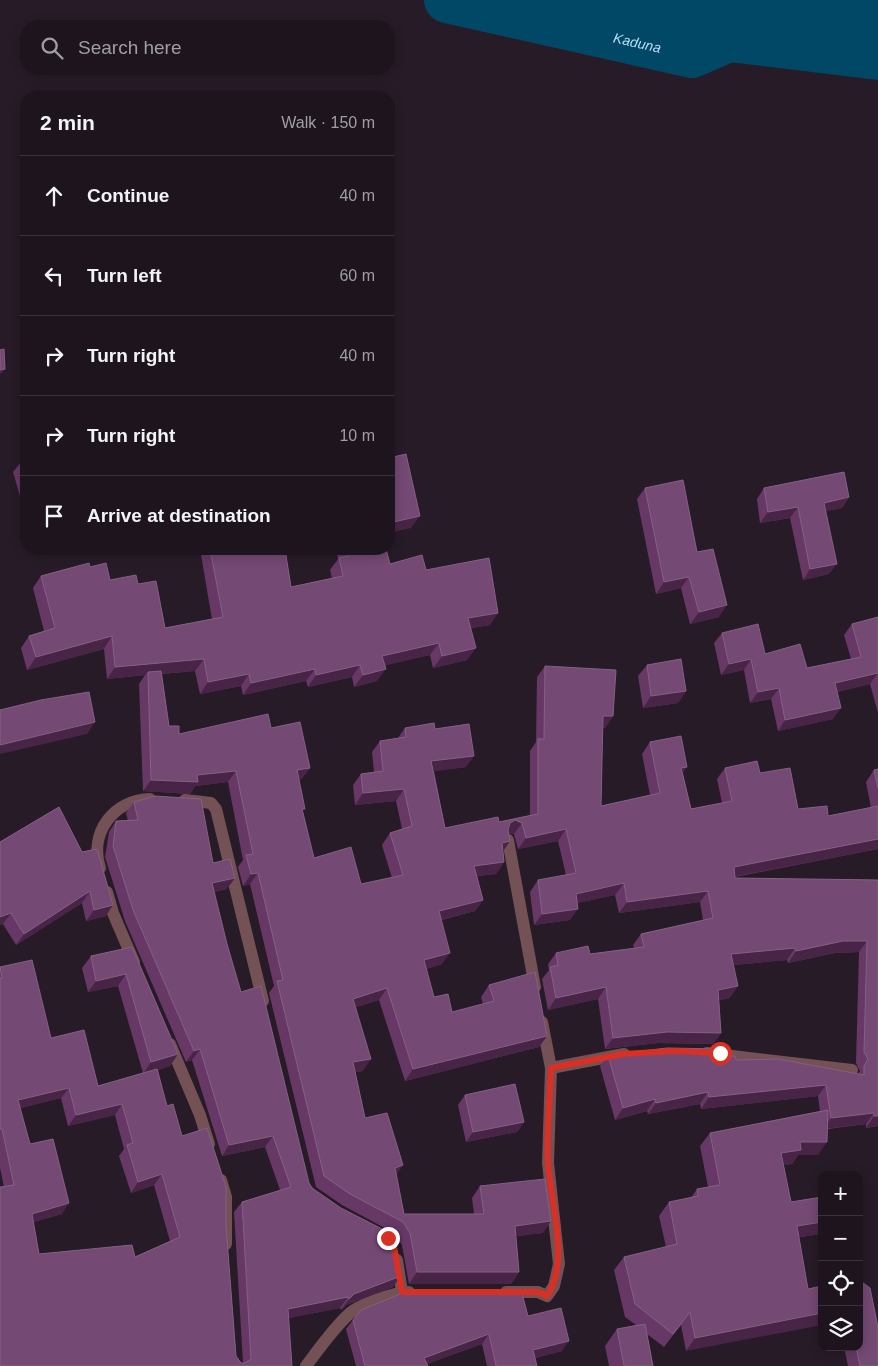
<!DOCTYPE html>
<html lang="en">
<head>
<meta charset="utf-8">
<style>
	body { margin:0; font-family:Helvetica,sans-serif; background:#251d26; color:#f1f3f6 }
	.controls { position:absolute; right:15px; bottom:15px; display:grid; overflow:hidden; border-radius:10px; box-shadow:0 2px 12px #0003 }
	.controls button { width:45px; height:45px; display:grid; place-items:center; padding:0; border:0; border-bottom:1px solid #3b333b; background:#1d141d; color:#f1f3f6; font:25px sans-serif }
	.stop { position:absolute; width:15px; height:15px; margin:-11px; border:4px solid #d93025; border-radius:50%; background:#fff }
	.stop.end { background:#d93025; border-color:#fff; box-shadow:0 1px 5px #0008 }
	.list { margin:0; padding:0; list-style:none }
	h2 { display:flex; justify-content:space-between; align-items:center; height:65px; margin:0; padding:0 20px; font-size:21px }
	h2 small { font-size:16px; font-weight:400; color:#a09ea4 }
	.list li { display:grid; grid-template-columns:32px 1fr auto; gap:15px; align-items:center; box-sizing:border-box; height:80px; padding:0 20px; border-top:1px solid #3b333b }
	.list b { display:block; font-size:19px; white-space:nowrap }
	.list em { font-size:16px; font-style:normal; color:#a09ea4 }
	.icon { flex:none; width:28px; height:28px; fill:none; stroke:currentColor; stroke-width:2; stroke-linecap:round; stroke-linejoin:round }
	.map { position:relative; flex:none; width:878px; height:1366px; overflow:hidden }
	.search { position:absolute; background:#1d141d; box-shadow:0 2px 12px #0003; left:20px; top:20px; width:375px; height:55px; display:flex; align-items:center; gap:12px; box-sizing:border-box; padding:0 18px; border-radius:20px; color:#a09ea4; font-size:19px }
	.panel { position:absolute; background:#1d141d; box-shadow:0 2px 12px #0003; left:20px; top:90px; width:375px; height:465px; border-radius:20px }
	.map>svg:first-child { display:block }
	.water { fill:#004866 }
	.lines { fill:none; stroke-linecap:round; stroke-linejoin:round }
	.river { stroke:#004866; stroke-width:46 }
	.street { stroke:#735154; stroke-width:12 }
	.wall { fill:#673866; fill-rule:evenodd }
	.shaded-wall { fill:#482547 }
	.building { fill:#744973; stroke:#856085; fill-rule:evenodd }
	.route { stroke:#d93025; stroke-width:6 }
	.labels { text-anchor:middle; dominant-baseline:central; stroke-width:4; stroke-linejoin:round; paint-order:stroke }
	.water-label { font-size:14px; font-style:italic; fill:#b6def5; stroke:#1e121d }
</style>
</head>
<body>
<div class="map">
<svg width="878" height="1366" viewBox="0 0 878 1366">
	<rect width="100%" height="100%" fill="#271b27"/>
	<path class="water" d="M 490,0 L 878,0 L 878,80 L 712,60 L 677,52 L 615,26 L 587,18 Z"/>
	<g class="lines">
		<path class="river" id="s1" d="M 447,0 L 692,55 L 819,0"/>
		<g class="street">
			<path d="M 185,800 L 211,803 L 216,809 L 263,1001"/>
			<path d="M 508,840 L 535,987"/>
			<path d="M 100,868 C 89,833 113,800 150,799"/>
			<path d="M 107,892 L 113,913 L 134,962"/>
			<path d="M 170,1044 L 200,1115 L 209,1144"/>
			<path d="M 707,1053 L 852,1070"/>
			<path d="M 551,1068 L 624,1054"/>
			<path d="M 221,1180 L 226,1197 L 226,1244"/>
			<path d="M 397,1260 L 402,1292"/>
			<path d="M 506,1292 L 538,1292 L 547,1296 L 554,1286 L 559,1264 L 548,1163 L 551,1068 L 542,1022"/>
			<path d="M 306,1366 C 319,1349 332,1330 348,1315 C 357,1305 396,1292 409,1292"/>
		</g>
	</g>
	<g class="wall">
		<path d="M 26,459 L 26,509 L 24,510 L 13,472 L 22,461 Z"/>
		<path d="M 645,488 L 697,552 L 719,617 L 690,624 L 681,588 L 656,594 L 637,499 Z"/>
		<path d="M 764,488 L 849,497 L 842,508 L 826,511 L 829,574 L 803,580 L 790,518 L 760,523 L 757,499 Z"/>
		<path d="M 200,549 L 285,549 L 291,587 L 332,578 L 330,570 L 338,559 L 336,549 L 386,549 L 390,564 L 426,570 L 490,625 L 471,628 L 467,660 L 433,668 L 430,655 L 385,665 L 377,681 L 354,687 L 352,677 L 308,687 L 306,681 L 243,695 L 241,686 L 200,694 L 195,671 L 162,674 L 169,726 L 179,734 L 271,728 L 310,768 L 301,779 L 299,780 L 303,812 L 314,858 L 361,884 L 392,878 L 382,845 L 390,833 L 402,829 L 396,801 L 355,805 L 353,785 L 361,774 L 374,772 L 372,752 L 380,741 L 398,738 L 405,728 L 435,729 L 466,767 L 434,771 L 445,828 L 499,822 L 530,815 L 530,751 L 536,742 L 537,677 L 545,666 L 613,716 L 605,728 L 602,728 L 601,806 L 650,795 L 642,754 L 650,742 L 683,773 L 691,809 L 722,803 L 717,779 L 725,768 L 760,773 L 798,809 L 828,816 L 871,808 L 866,782 L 874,770 L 878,769 L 878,849 L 735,877 L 735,878 L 878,880 L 878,1126 L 866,1128 L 866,1124 L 828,1129 L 818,1155 L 798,1155 L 792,1164 L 783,1165 L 791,1202 L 822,1197 L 822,1234 L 799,1237 L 686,1351 L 681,1325 L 664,1347 L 647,1334 L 653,1366 L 609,1366 L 605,1346 L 617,1329 L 636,1325 L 625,1317 L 614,1270 L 624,1257 L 666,1247 L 659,1216 L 669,1202 L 691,1198 L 697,1189 L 708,1187 L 700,1146 L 710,1133 L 820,1111 L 818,1096 L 701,1109 L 700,1104 L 648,1114 L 647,1111 L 615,1120 L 600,1066 L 608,1055 L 722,1057 L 736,1060 L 858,1074 L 860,1071 L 856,1063 L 859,952 L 835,953 L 788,963 L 787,960 L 733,965 L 730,998 L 719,1000 L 721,1033 L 713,1044 L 658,1043 L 605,1049 L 598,999 L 548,1010 L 542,979 L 549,970 L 548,964 L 556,953 L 590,954 L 634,948 L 633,945 L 641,934 L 703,920 L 700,902 L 619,913 L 615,895 L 577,903 L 570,920 L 534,925 L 530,892 L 538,880 L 566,875 L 558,841 L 518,849 L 514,834 L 509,833 L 503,852 L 504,862 L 496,874 L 477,876 L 483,900 L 475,911 L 441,920 L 442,964 L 426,969 L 434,997 L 452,1012 L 483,1004 L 481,997 L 489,985 L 547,1036 L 539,1047 L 405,1081 L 379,1000 L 356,1007 L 363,1071 L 355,1072 L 365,1118 L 396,1175 L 404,1214 L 474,1214 L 472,1198 L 480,1186 L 543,1233 L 516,1236 L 519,1272 L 511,1284 L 409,1284 L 402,1245 L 394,1233 L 342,1205 L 316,1187 L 269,993 L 274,986 L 250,884 L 243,886 L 238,867 L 243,860 L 228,782 L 195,786 L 190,794 L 143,791 L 139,684 L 145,675 L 107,679 L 104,649 L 27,670 L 21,648 L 29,636 L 44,631 L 33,588 L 41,576 L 90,567 L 110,580 L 138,584 L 165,628 L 212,619 Z"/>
		<path d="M 878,617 L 878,713 L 870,684 L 837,692 L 833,719 L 778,731 L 771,699 L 750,703 L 744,670 L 721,675 L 714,643 L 722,633 L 765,654 L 807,668 L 851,659 L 844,635 L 852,624 Z"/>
		<path d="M 647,665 L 686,691 L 678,703 L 643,708 L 638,676 Z"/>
		<path d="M 134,802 L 213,863 L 227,889 L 214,892 L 227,944 L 241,992 L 309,1183 L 393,1287 L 346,1305 L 341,1310 L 340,1308 L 288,1318 L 292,1366 L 0,1366 L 4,1187 L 0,1168 L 0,967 L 51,1038 L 98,1086 L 143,1073 L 118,986 L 88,992 L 82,968 L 91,956 L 132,947 L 178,1054 L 170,1066 L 158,1070 L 167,1106 L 226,1226 L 236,1356 L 241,1363 L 243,1363 L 234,1212 L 242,1202 L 280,1190 L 265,1147 L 222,1156 L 192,1060 L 186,1062 L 125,921 L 105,857 L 109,832 L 116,821 L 128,821 L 126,813 ZM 61,1098 L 68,1126 L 115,1115 L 124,1149 L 119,1156 L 131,1193 L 154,1185 L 170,1241 L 135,1257 L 39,1254 L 33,1222 L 62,1214 L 30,1144 L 20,1108 Z"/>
		<path d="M 59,807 L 106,916 L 86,921 L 82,903 L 16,945 L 3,924 L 0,925 L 0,842 Z"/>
		<path d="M 465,1095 L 524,1122 L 517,1132 L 466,1142 L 458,1105 Z"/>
		<path d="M 528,1316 L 562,1351 L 535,1358 L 537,1366 L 487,1366 L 482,1344 L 427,1364 L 428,1366 L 356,1366 L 346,1329 L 353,1320 Z"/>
		<path d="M 844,1347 L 859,1347 L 878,1366 L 848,1366 Z"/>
	</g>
	<g class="shaded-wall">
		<path d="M 5,369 L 0,375 L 0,370 Z"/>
		<path d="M 849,497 L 842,508 L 817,513 L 824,503 Z"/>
		<path d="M 798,507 L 790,518 L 760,523 L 768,512 Z"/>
		<path d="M 420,516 L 411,528 L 389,533 L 389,523 Z"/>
		<path d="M 837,564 L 829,574 L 803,580 L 810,569 Z"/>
		<path d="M 689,577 L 681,588 L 656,594 L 664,582 Z"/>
		<path d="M 727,605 L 719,617 L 690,624 L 699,612 Z"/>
		<path d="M 498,613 L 490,625 L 460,630 L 468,618 Z"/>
		<path d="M 112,636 L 104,649 L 27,670 L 36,657 Z"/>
		<path d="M 439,643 L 430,655 L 374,668 L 382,656 Z"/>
		<path d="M 476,648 L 467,660 L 433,668 L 442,656 Z"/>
		<path d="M 204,659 L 195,671 L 148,675 L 148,672 L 145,675 L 107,679 L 115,667 Z"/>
		<path d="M 751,659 L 744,670 L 721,675 L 729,664 Z"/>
		<path d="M 360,665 L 352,677 L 308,687 L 316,675 Z"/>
		<path d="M 315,669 L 306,681 L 243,695 L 251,683 Z"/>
		<path d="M 386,669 L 377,681 L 354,687 L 363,675 Z"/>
		<path d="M 878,673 L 870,684 L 828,694 L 835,683 Z"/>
		<path d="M 249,674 L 241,686 L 200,694 L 208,682 Z"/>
		<path d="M 779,688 L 771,699 L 750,703 L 758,692 Z"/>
		<path d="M 686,691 L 678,703 L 643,708 L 651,696 Z"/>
		<path d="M 841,708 L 833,719 L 778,731 L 785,720 Z"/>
		<path d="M 603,716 L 613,716 L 605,728 L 595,727 Z"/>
		<path d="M 95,722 L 87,734 L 0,754 L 0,745 Z"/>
		<path d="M 474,756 L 466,767 L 423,773 L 431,761 Z"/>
		<path d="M 687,767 L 679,779 L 681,768 Z"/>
		<path d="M 310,768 L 301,779 L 289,782 L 297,770 Z"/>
		<path d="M 236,771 L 228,782 L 195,786 L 190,794 L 143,791 L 151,780 Z"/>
		<path d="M 404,789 L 396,801 L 355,805 L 363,793 Z"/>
		<path d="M 515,820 L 522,823 L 514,834 L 507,832 L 510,823 Z"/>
		<path d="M 566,829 L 558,841 L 518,849 L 526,838 Z"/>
		<path d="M 878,839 L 878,849 L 726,878 L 734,867 Z"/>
		<path d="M 510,841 L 502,853 L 502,843 Z"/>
		<path d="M 504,862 L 496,874 L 466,877 L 474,866 Z"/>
		<path d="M 258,873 L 250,884 L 243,886 L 251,874 Z"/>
		<path d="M 235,878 L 227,889 L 204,894 L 212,883 Z"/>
		<path d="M 624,883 L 615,895 L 568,905 L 576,894 Z"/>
		<path d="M 90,891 L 82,903 L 16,945 L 24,934 Z"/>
		<path d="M 708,891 L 700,902 L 619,913 L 627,902 Z"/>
		<path d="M 483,900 L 475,911 L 430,922 L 439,911 Z"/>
		<path d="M 113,905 L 106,916 L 86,921 L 94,910 Z"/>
		<path d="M 578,909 L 570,920 L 534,925 L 542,914 Z"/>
		<path d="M 11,913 L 3,924 L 0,925 L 0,917 Z"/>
		<path d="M 843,941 L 867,941 L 859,952 L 835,953 L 788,963 L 796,951 Z"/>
		<path d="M 795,948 L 787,960 L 723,966 L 731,954 Z"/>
		<path d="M 450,953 L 442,964 L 416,972 L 424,960 Z"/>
		<path d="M 126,974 L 118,986 L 88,992 L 96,981 Z"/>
		<path d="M 738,986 L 730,998 L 710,1002 L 718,990 Z"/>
		<path d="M 606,987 L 598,999 L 548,1010 L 556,998 Z"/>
		<path d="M 387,988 L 379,1000 L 345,1010 L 353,999 Z"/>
		<path d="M 667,1032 L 721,1033 L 713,1044 L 658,1043 L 605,1049 L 613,1038 Z"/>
		<path d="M 547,1036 L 539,1047 L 405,1081 L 413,1069 Z"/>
		<path d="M 200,1049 L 192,1060 L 186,1062 L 194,1051 Z"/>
		<path d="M 178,1054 L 170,1066 L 143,1074 L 151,1062 Z"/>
		<path d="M 371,1059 L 363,1071 L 345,1074 L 353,1062 Z"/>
		<path d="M 826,1085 L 818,1096 L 701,1109 L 709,1097 Z"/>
		<path d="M 69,1088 L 61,1098 L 10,1111 L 18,1100 Z"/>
		<path d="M 708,1092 L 700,1104 L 648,1114 L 656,1103 Z"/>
		<path d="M 655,1099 L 647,1111 L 615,1120 L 623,1108 Z"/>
		<path d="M 122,1104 L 115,1115 L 68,1126 L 76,1115 Z"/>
		<path d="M 874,1113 L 866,1124 L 823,1129 L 831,1118 Z"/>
		<path d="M 874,1116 L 878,1116 L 878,1126 L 866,1128 Z"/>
		<path d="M 524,1122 L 517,1132 L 466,1142 L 473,1132 Z"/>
		<path d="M 273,1136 L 265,1147 L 222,1156 L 229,1145 Z"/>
		<path d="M 800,1142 L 827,1142 L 818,1155 L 798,1155 L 792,1164 L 772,1167 L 781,1153 Z"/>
		<path d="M 403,1165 L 395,1177 L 395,1168 Z"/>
		<path d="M 162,1174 L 154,1185 L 131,1193 L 138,1182 Z"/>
		<path d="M 69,1203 L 62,1214 L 24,1225 L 32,1214 Z"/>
		<path d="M 551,1221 L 543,1233 L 507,1237 L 515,1226 Z"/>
		<path d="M 822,1222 L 822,1234 L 787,1239 L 797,1226 Z"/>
		<path d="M 417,1272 L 519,1272 L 511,1284 L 409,1284 Z"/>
		<path d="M 401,1276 L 393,1287 L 346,1305 L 341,1310 L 349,1299 L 354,1294 Z"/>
		<path d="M 348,1297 L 340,1308 L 280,1320 L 288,1309 Z"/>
		<path d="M 822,1313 L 822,1325 L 686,1351 L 695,1338 Z"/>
		<path d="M 489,1334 L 482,1344 L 422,1366 L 424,1358 Z"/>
		<path d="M 569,1341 L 562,1351 L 526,1360 L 533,1350 Z"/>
	</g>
	<g class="building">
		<path d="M 4,349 L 5,369 L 0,370 L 0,350 Z"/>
		<path d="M 406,454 L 420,516 L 389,523 L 389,458 Z"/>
		<path d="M 26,459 L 26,477 L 22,461 Z"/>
		<path d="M 844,472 L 849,497 L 824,503 L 837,564 L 810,569 L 798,507 L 768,512 L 764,488 Z"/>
		<path d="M 683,480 L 697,552 L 713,549 L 727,605 L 699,612 L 689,577 L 664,582 L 645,488 Z"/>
		<path d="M 210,549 L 285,549 L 291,587 L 343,576 L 339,558 L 349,556 L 347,549 L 386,549 L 390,564 L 422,555 L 426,570 L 489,558 L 498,613 L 468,618 L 476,648 L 442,656 L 439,643 L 382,656 L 386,669 L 363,675 L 360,665 L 316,675 L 315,669 L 251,683 L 249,674 L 208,682 L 204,659 L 115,667 L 112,636 L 36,657 L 29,636 L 55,628 L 41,576 L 89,563 L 90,567 L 106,563 L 110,580 L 136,575 L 138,584 L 156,581 L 165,628 L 223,617 Z"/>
		<path d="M 878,617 L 878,674 L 878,673 L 835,683 L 841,708 L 785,720 L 779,688 L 758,692 L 751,659 L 729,664 L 722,633 L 758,624 L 765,654 L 800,644 L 807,668 L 861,657 L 852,624 Z"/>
		<path d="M 681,659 L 686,691 L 651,696 L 647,665 Z"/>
		<path d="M 545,666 L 616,670 L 613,716 L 603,716 L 601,806 L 660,793 L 650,742 L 681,736 L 687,767 L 681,768 L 691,809 L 732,801 L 725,768 L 757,761 L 760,773 L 790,768 L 798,809 L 827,806 L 828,816 L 878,806 L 878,839 L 734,867 L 735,878 L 878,880 L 878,1116 L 874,1116 L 874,1113 L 831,1118 L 826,1085 L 709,1097 L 708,1092 L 656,1103 L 655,1099 L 623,1108 L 608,1055 L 667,1048 L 722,1049 L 722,1057 L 735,1056 L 736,1060 L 778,1059 L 864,1075 L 864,1066 L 868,1059 L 864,1052 L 867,941 L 843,941 L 796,951 L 795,948 L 731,954 L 738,986 L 718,990 L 721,1033 L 667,1032 L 613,1038 L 606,987 L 556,998 L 550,967 L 558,965 L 556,953 L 588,946 L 590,954 L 644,947 L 641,934 L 713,918 L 708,891 L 627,902 L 624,883 L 576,894 L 578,909 L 542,914 L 538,880 L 576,873 L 566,829 L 526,838 L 522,823 L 515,820 L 510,823 L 508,830 L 510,841 L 502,843 L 504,862 L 474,866 L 483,900 L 439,911 L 450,953 L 424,960 L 434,997 L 448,994 L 452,1012 L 494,1001 L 489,985 L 535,972 L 547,1036 L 413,1069 L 387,988 L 353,999 L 371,1059 L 353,1062 L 365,1118 L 387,1113 L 403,1165 L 395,1168 L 404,1214 L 484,1214 L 480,1186 L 545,1179 L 551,1221 L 515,1226 L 519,1272 L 417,1272 L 410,1233 L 403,1222 L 350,1194 L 324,1176 L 277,981 L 283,980 L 258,873 L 251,874 L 246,855 L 253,854 L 236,771 L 197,775 L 198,782 L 151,780 L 148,672 L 161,671 L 169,726 L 179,726 L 179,734 L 268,714 L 271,728 L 300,722 L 310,768 L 297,770 L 305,809 L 302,809 L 314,858 L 351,847 L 361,884 L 403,875 L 390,833 L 412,826 L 404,789 L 363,793 L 361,774 L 383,771 L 380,741 L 406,737 L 405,728 L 434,723 L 435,729 L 469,724 L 474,756 L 431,761 L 445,828 L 498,817 L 499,822 L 538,814 L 538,739 L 544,739 Z"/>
		<path d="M 89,692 L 95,722 L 0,745 L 0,710 L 41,700 Z"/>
		<path d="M 878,769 L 878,788 L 874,770 Z"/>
		<path d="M 155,796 L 201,799 L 213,863 L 230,859 L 235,878 L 212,883 L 227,944 L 241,992 L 261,986 L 309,1183 L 312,1188 L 341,1208 L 390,1233 L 394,1238 L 401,1276 L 354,1294 L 349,1299 L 348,1297 L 288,1309 L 292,1366 L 0,1366 L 0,1187 L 14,1185 L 2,1129 L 0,1129 L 0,978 L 2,978 L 0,967 L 32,960 L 51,1038 L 84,1030 L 98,1086 L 157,1069 L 167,1106 L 173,1104 L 182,1136 L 207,1128 L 226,1187 L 226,1226 L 236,1356 L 241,1363 L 245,1363 L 251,1359 L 242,1202 L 291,1187 L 273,1136 L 229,1145 L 200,1049 L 194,1051 L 133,910 L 113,846 L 116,821 L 138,820 L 134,802 ZM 69,1088 L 76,1115 L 122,1104 L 133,1143 L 127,1145 L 138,1182 L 162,1174 L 180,1237 L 135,1257 L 132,1245 L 39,1254 L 32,1214 L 69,1203 L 53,1139 L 30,1144 L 18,1100 Z"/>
		<path d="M 59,807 L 82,852 L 97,849 L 113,905 L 94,910 L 90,891 L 24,934 L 11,913 L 0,917 L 0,842 Z"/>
		<path d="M 132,947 L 178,1054 L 151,1062 L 126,974 L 96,981 L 91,956 Z"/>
		<path d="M 515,1084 L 524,1122 L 473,1132 L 465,1095 Z"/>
		<path d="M 828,1110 L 827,1142 L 800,1142 L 801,1150 L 781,1153 L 791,1202 L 822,1197 L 822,1222 L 797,1226 L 808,1289 L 822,1286 L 822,1313 L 695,1338 L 690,1312 L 673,1334 L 635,1304 L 624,1257 L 677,1244 L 669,1202 L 698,1196 L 697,1189 L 720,1185 L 710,1133 Z"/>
		<path d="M 859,1280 L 870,1288 L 878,1327 L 878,1366 L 860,1366 L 856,1347 L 859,1347 Z"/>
		<path d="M 410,1290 L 521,1290 L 528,1316 L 561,1308 L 569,1341 L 533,1350 L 537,1366 L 496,1366 L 489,1334 L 424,1358 L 428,1366 L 365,1366 L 353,1320 L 361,1310 Z"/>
		<path d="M 645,1324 L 653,1366 L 624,1366 L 617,1329 Z"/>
	</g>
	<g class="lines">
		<path class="route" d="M 388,1238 L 394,1246 L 402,1292 L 538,1292 L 547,1296 C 570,1262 551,1203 548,1164 C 546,1132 550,1099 551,1068 L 623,1054 L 674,1051 L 720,1053"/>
	</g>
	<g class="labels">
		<g class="water-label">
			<text stroke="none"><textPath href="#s1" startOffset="195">Kaduna</textPath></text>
		</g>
	</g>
</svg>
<div class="controls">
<button>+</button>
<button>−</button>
<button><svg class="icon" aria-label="locate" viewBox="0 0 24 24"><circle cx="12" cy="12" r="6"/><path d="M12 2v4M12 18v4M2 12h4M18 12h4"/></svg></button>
<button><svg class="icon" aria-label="layers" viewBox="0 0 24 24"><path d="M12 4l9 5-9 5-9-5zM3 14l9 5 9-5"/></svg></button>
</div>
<div class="stop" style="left:720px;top:1053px"></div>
<div class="stop end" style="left:388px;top:1238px"></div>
<div class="search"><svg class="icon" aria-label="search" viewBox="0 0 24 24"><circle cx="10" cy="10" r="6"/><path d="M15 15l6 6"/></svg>Search here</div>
<section class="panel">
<h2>2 min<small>Walk · 150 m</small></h2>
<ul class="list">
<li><svg class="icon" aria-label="ahead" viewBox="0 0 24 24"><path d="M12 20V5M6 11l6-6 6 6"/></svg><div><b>Continue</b></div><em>40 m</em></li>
<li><svg class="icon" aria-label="left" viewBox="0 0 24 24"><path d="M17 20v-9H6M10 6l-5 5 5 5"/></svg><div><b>Turn left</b></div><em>60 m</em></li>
<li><svg class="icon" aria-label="right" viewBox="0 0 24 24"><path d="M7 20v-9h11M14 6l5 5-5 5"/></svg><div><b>Turn right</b></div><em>40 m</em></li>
<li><svg class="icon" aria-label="right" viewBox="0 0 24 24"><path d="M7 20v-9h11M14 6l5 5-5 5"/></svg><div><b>Turn right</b></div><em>10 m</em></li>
<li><svg class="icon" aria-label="arrive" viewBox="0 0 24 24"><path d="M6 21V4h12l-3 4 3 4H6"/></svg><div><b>Arrive at destination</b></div></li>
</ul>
</section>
</div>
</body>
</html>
